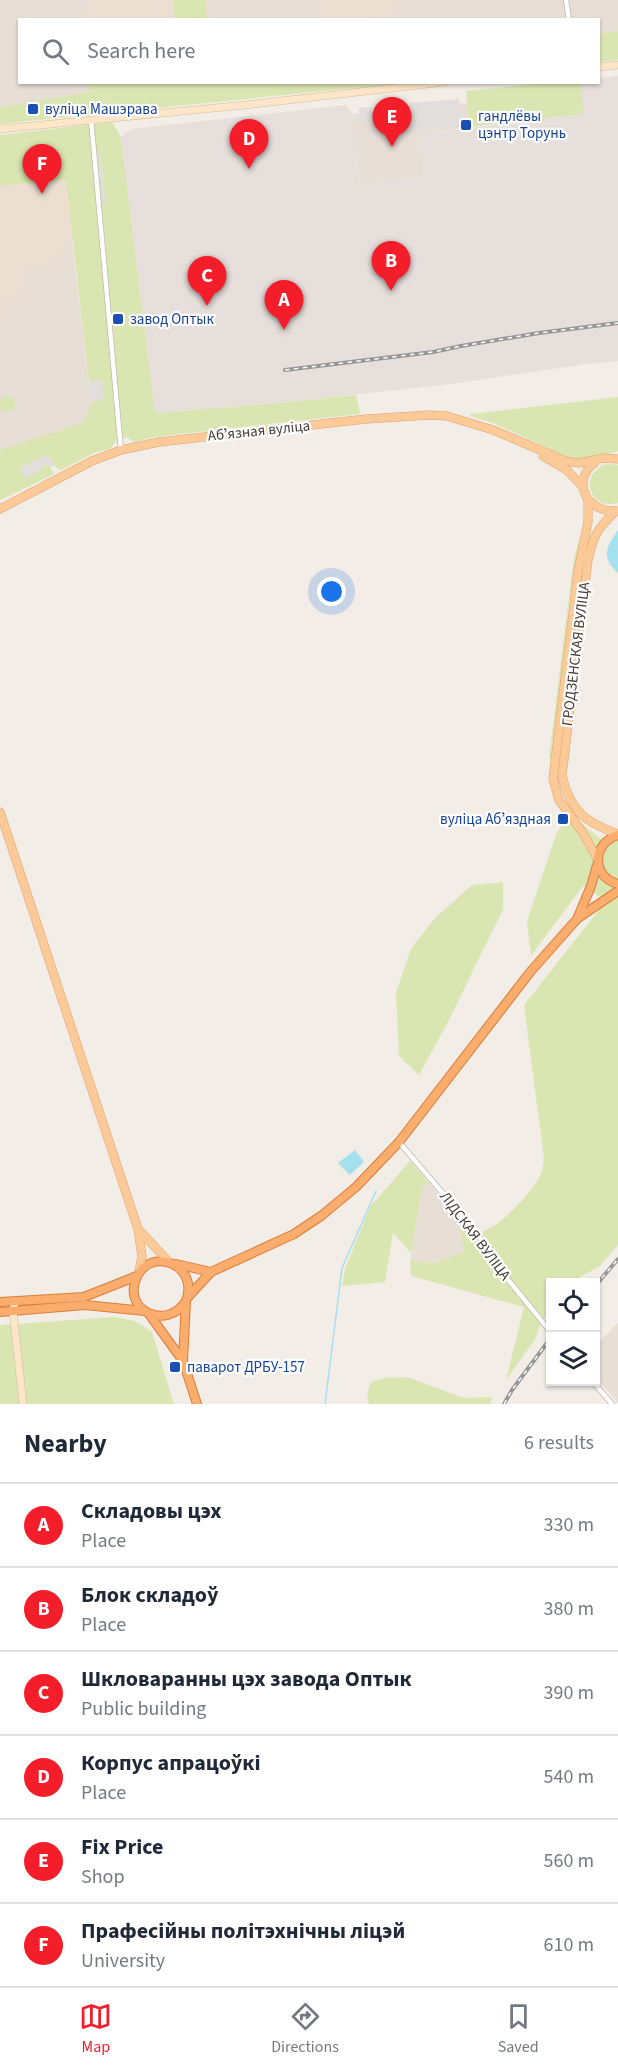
<!DOCTYPE html>
<html lang="en">
<head>
<meta charset="utf-8">
<style>
	body { margin:0; font-family:"Source Sans 3",sans-serif; background:#f6f6f7; color:#1f2937 }
	.controls { position:absolute; right:18px; bottom:18px; display:grid; overflow:hidden; border-radius:0px; box-shadow:0 2px 4px #0004 }
	.controls button { width:54px; height:54px; display:grid; place-items:center; padding:0; border:0; border-bottom:2px solid #e0e1e3; background:#fff; color:#1f2937; font:30px sans-serif }
	.you { position:absolute; left:332px; top:592px; width:21px; height:21px; margin:-15px; border:4px solid #fff; border-radius:50%; background:#1a73e8; box-shadow:0 0 0 9px #1a73e833 }
	.badge { display:grid; place-items:center; width:39px; height:39px; border-radius:50%; background:#f41e2b; color:#fff; font-size:20px; font-weight:700 }
	.pin { position:absolute; translate:-50% -50px; filter:drop-shadow(0 2px 3px #0008) }
	.pin::after { content:''; position:absolute; top:32px; width:21px; height:18px; background:inherit; clip-path:polygon(0 0,100% 0,50% 100%) }
	.list { margin:0; padding:0; list-style:none }
	h2 { display:flex; justify-content:space-between; align-items:center; height:78px; margin:0; padding:0 24px; font-size:26px }
	h2 small { font-size:20px; font-weight:400; color:#747a83 }
	.list li { display:grid; grid-template-columns:39px 1fr auto; gap:18px; align-items:center; box-sizing:border-box; height:84px; padding:0 24px; border-top:2px solid #e0e1e3 }
	.list b { display:block; font-size:22px; white-space:nowrap }
	.list p { margin:0; font-size:20px; white-space:nowrap; color:#747a83 }
	.list em { font-size:20px; font-style:normal; color:#747a83 }
	.icon { flex:none; width:33px; height:33px; fill:none; stroke:currentColor; stroke-width:2; stroke-linecap:round; stroke-linejoin:round }
	.map { position:relative; flex:none; width:618px; height:1404px; overflow:hidden }
	.search { position:absolute; background:#fff; box-shadow:0 2px 4px #0004; left:18px; right:18px; top:18px; height:66px; display:flex; align-items:center; gap:15px; box-sizing:border-box; padding:0 21px; border-radius:0px; color:#747a83; font-size:22px }
	.sheet { height:582px; background:#fff }
	nav { display:flex; justify-content:space-around; align-items:center; box-sizing:border-box; height:84px; border-top:2px solid #e0e1e3; background:#fff; font-size:16px; color:#747a83 }
	nav a { display:grid; justify-items:center; gap:3px }
	nav .on { color:#f41e2b }
	.map>svg:first-child { display:block }
	.residential { fill:#e7ded6 }
	.industrial { fill:#e6dfdc }
	.education { fill:#ecdfd2 }
	.green { fill:#dae6b1 }
	.parking { fill:#e1dedc }
	.water { fill:#a5e0ee }
	.lines { fill:none; stroke-linecap:round; stroke-linejoin:round }
	.stream { stroke:#a5e0ee; stroke-width:1.5 }
	.street-casing { stroke:#c1b6ad; stroke-width:6 }
	.secondary-casing { stroke:#d5b99b; stroke-width:8 }
	.primary-casing { stroke:#e0a368; stroke-width:9 }
	.highway-casing { stroke:#d97e3b; stroke-width:10 }
	.street { stroke:#fff; stroke-width:4.5 }
	.secondary { stroke:#fde5c8; stroke-width:7 }
	.primary { stroke:#fbca98; stroke-width:8 }
	.highway { stroke:#faad6c; stroke-width:8 }
	.rail-casing { stroke:#969696; stroke-width:4 }
	.rail { stroke:#fff; stroke-width:1.5; stroke-dasharray:4.5; stroke-linecap:butt }
	.transit-dot { fill:#1a4fb4; stroke:#fff; stroke-width:2 }
	.labels { text-anchor:middle; dominant-baseline:central; stroke-width:4.5; stroke-linejoin:round; paint-order:stroke }
	.transit-label { font-size:15px; fill:#164399; stroke:#fff; text-anchor:start }
	.street-label { font-size:15px; fill:#463d36; stroke:#fff }
</style>
</head>
<body>
<div class="map">
<svg width="618" height="1404" viewBox="0 0 618 1404">
	<rect width="100%" height="100%" fill="#f3ede7"/>
	<g class="residential">
		<path d="M 0,0 L 618,0 L 618,31 L 599,34 L 598,20 L 20,20 L 20,82 L 88,83 L 90,92 L 0,107 Z"/>
		<path d="M 467,103 L 469,127 L 419,134 L 424,178 L 360,183 L 352,114 Z"/>
		<path d="M 0,186 L 72,239 L 91,402 L 86,422 L 0,450 Z"/>
		<path d="M 430,1184 L 456,1215 L 460,1227 L 464,1252 L 434,1263 L 410,1261 L 422,1187 Z"/>
		<path d="M 618,1323 L 618,1403 L 596,1377 L 596,1345 Z"/>
	</g>
	<path class="industrial" d="M 618,76 L 618,361 L 586,364 L 451,384 L 269,404 L 155,413 L 121,137 L 131,129 L 346,105 L 352,112 L 360,183 L 424,178 L 419,134 L 583,114 L 580,83 L 598,82 L 599,78 Z"/>
	<g class="education">
		<path d="M 83,0 L 207,0 L 209,19 L 86,19 Z"/>
		<path d="M 317,0 L 396,0 L 398,14 L 356,19 L 320,19 Z"/>
		<path d="M 0,144 L 79,151 L 88,237 L 72,239 L 48,265 L 22,267 L 23,294 L 4,296 L 7,319 L 0,319 Z"/>
	</g>
	<g class="green">
		<path d="M 173,0 L 205,0 L 207,19 L 175,19 Z"/>
		<path d="M 618,31 L 618,60 L 599,62 L 599,34 Z"/>
		<path d="M 557,82 L 580,83 L 584,114 L 469,127 L 466,91 Z"/>
		<path d="M 88,83 L 88,82 L 402,83 L 0,124 L 0,107 L 89,92 Z"/>
		<path d="M 112,122 L 121,137 L 155,413 L 269,404 L 356,395 L 360,414 L 154,437 L 134,442 L 127,437 L 115,442 L 111,448 L 94,453 L 61,470 L 54,466 L 48,455 L 19,468 L 41,468 L 46,464 L 49,465 L 54,474 L 0,500 L 0,450 L 85,422 L 91,402 L 103,399 L 102,380 L 89,382 L 66,180 L 0,186 L 0,135 Z"/>
		<circle cx="7" cy="404" r="8"/>
		<path d="M 618,397 L 618,451 L 586,460 L 579,461 L 570,458 L 493,423 L 470,416 L 471,414 Z"/>
		<path d="M 608,464 L 618,465 L 618,503 C 588,511 578,471 608,464 Z"/>
		<path d="M 581,534 L 569,603 L 561,691 L 551,760 L 549,758 L 568,604 L 574,558 Z"/>
		<path d="M 570,822 L 579,822 L 609,845 L 618,840 L 618,1245 L 599,1267 L 570,1282 L 550,1282 L 550,1310 L 540,1325 L 536,1338 L 506,1380 L 524,1307 L 411,1276 L 410,1261 L 434,1263 L 464,1252 L 460,1227 C 466,1229 473,1232 479,1232 C 497,1231 532,1192 540,1176 C 543,1170 543,1164 544,1158 L 524,1005 L 606,901 L 583,886 L 531,956 L 527,921 L 557,832 L 562,826 Z"/>
		<path d="M 503,882 L 503,909 L 448,1022 L 419,1075 L 399,1056 L 396,993 L 411,949 L 435,918 L 472,885 Z"/>
		<path d="M 410,1161 L 430,1184 L 422,1187 L 411,1253 L 393,1233 L 385,1282 L 342,1286 L 345,1269 L 370,1207 Z"/>
		<path d="M 115,1317 L 135,1321 L 152,1332 L 174,1404 L 0,1404 L 0,1325 Z"/>
		<path d="M 388,1377 L 410,1378 L 464,1398 L 493,1397 L 490,1404 L 369,1404 L 367,1395 L 371,1382 Z"/>
	</g>
	<g class="parking">
		<path d="M 459,99 L 462,126 L 412,131 L 410,103 Z"/>
		<path d="M 371,107 L 373,122 L 360,123 L 359,108 Z"/>
		<path d="M 101,154 L 106,204 L 103,205 L 98,155 Z"/>
		<path d="M 102,380 L 104,399 L 91,402 L 89,382 Z"/>
		<path d="M 48,455 L 54,466 L 51,467 L 46,464 L 43,465 L 41,470 L 25,479 L 19,468 Z"/>
	</g>
	<g class="water">
		<path d="M 618,530 L 618,573 C 600,557 607,546 618,530 Z"/>
		<path d="M 355,1150 L 364,1162 L 350,1175 L 338,1163 Z"/>
	</g>
	<g class="lines">
		<path class="stream" d="M 325,1404 L 342,1268 L 376,1191"/>
		<g class="street-casing">
			<g id="street">
				<path d="M 566,0 L 569,20"/>
				<path d="M 91,119 L 121,450"/>
				<path d="M 399,1142 L 477,1233 L 505,1276 L 550,1331"/>
				<path d="M 593,1382 L 612,1404"/>
			</g>
		</g>
		<g class="secondary-casing">
			<g id="secondary">
				<path d="M 598,67 L 618,65"/>
				<path d="M 0,129 L 245,105 L 445,82"/>
				<path d="M 15,1301 L 13,1311 L 23,1404"/>
			</g>
		</g>
		<g class="primary-casing">
			<g id="primary">
				<path d="M 543,456 L 567,470 L 583,487"/>
				<path d="M 595,462 C 570,482 587,512 616,511"/>
				<path d="M 588,500 L 588,522 L 578,571 L 553,779 L 559,800 L 583,833 L 597,858"/>
				<path d="M 0,509 L 92,461 L 121,450 L 159,442 L 366,419 L 430,415 L 447,416 L 493,430 L 566,461 L 579,463 L 604,458 L 618,459"/>
				<path d="M 616,511 C 597,529 594,534 588,560 L 562,776 C 571,811 584,822 618,834"/>
				<path d="M 0,812 L 138,1229 L 142,1256 L 139,1272"/>
				<path d="M 139,1230 L 169,1262"/>
			</g>
		</g>
		<g class="highway-casing">
			<g id="highway">
				<path d="M 618,835 C 592,843 591,877 618,884"/>
				<path d="M 578,917 L 591,886 L 597,865"/>
				<path d="M 176,1264 L 211,1272"/>
				<path d="M 188,1297 L 211,1272 L 294,1234 L 321,1216 L 356,1187 L 399,1142 L 531,971 L 578,918 L 618,891"/>
				<path d="M 0,1302 L 84,1297 L 137,1276"/>
				<path d="M 0,1312 L 85,1305 L 145,1311"/>
				<path d="M 149,1314 L 183,1361 L 197,1404"/>
				<path d="M 183,1361 L 186,1301 C 200,1264 149,1245 136,1279 C 123,1311 167,1331 186,1301"/>
			</g>
		</g>
		<use href="#street" class="street"/>
		<use href="#secondary" class="secondary"/>
		<use href="#primary" class="primary"/>
		<use href="#highway" class="highway"/>
		<g class="rail-casing">
			<g id="rail">
				<path d="M 285,370 L 433,352 L 461,346 L 539,333 L 618,323"/>
				<path d="M 596,1285 L 618,1259"/>
				<path d="M 504,1404 L 512,1390 L 550,1339"/>
			</g>
		</g>
		<use href="#rail" class="rail"/>
	</g>
	<g class="transit-dot">
		<rect x="27" y="103" width="12" height="12" rx="3"/>
		<rect x="460" y="119" width="12" height="12" rx="3"/>
		<rect x="112" y="313" width="12" height="12" rx="3"/>
		<rect x="557" y="813" width="12" height="12" rx="3"/>
		<rect x="169" y="1361" width="12" height="12" rx="3"/>
	</g>
	<g class="labels">
		<g class="transit-label">
			<text x="45" y="109">вуліца Машэрава</text>
			<text x="478" y="116">гандлёвы<tspan x="478" dy="17">цэнтр Торунь</tspan></text>
			<text x="130" y="319">завод Оптык</text>
			<text x="551" y="819" text-anchor="end">вуліца Абʼяздная</text>
			<text x="187" y="1367">паварот ДРБУ-157</text>
		</g>
		<g class="street-label">
			<text transform="translate(259 431) rotate(-6)">Абʼязная вуліца</text>
			<text transform="translate(576 654) rotate(-83)">ГРОДЗЕНСКАЯ ВУЛІЦА</text>
			<text transform="translate(475 1236) rotate(53)">ЛІДСКАЯ ВУЛІЦА</text>
		</g>
	</g>
</svg>
<div class="controls">
<button><svg class="icon" aria-label="locate" viewBox="0 0 24 24"><circle cx="12" cy="12" r="6"/><path d="M12 2v4M12 18v4M2 12h4M18 12h4"/></svg></button>
<button><svg class="icon" aria-label="layers" viewBox="0 0 24 24"><path d="M12 4l9 5-9 5-9-5zM3 14l9 5 9-5"/></svg></button>
</div>
<div class="you"></div>
<div class="pin badge" style="left:284px;top:330px">A</div>
<div class="pin badge" style="left:391px;top:291px">B</div>
<div class="pin badge" style="left:207px;top:306px">C</div>
<div class="pin badge" style="left:249px;top:169px">D</div>
<div class="pin badge" style="left:392px;top:147px">E</div>
<div class="pin badge" style="left:42px;top:194px">F</div>
<div class="search"><svg class="icon" aria-label="search" viewBox="0 0 24 24"><circle cx="10" cy="10" r="6"/><path d="M15 15l6 6"/></svg>Search here</div>
</div>
<section class="sheet">
<h2>Nearby<small>6 results</small></h2>
<ul class="list">
<li><span class="badge">A</span><div><b>Складовы цэх</b><p>Place</p></div><em>330 m</em></li>
<li><span class="badge">B</span><div><b>Блок складоў</b><p>Place</p></div><em>380 m</em></li>
<li><span class="badge">C</span><div><b>Шкловаранны цэх завода Оптык</b><p>Public building</p></div><em>390 m</em></li>
<li><span class="badge">D</span><div><b>Корпус апрацоўкі</b><p>Place</p></div><em>540 m</em></li>
<li><span class="badge">E</span><div><b>Fix Price</b><p>Shop</p></div><em>560 m</em></li>
<li><span class="badge">F</span><div><b>Прафесійны політэхнічны ліцэй</b><p>University</p></div><em>610 m</em></li>
</ul>
</section>
<nav>
<a class="on"><svg class="icon" aria-label="map" viewBox="0 0 24 24"><path d="M3 6l6-2 6 2 6-2v14l-6 2-6-2-6 2zM9 4v14M15 6v14"/></svg>Map</a>
<a><svg class="icon" aria-label="directions" viewBox="0 0 24 24"><path d="M12 3l9 9-9 9-9-9zM9 14v-3h6M13 9l2 2-2 2"/></svg>Directions</a>
<a><svg class="icon" aria-label="saved" viewBox="0 0 24 24"><path d="M7 4h10v16l-5-4-5 4z"/></svg>Saved</a>
</nav>
</body>
</html>
